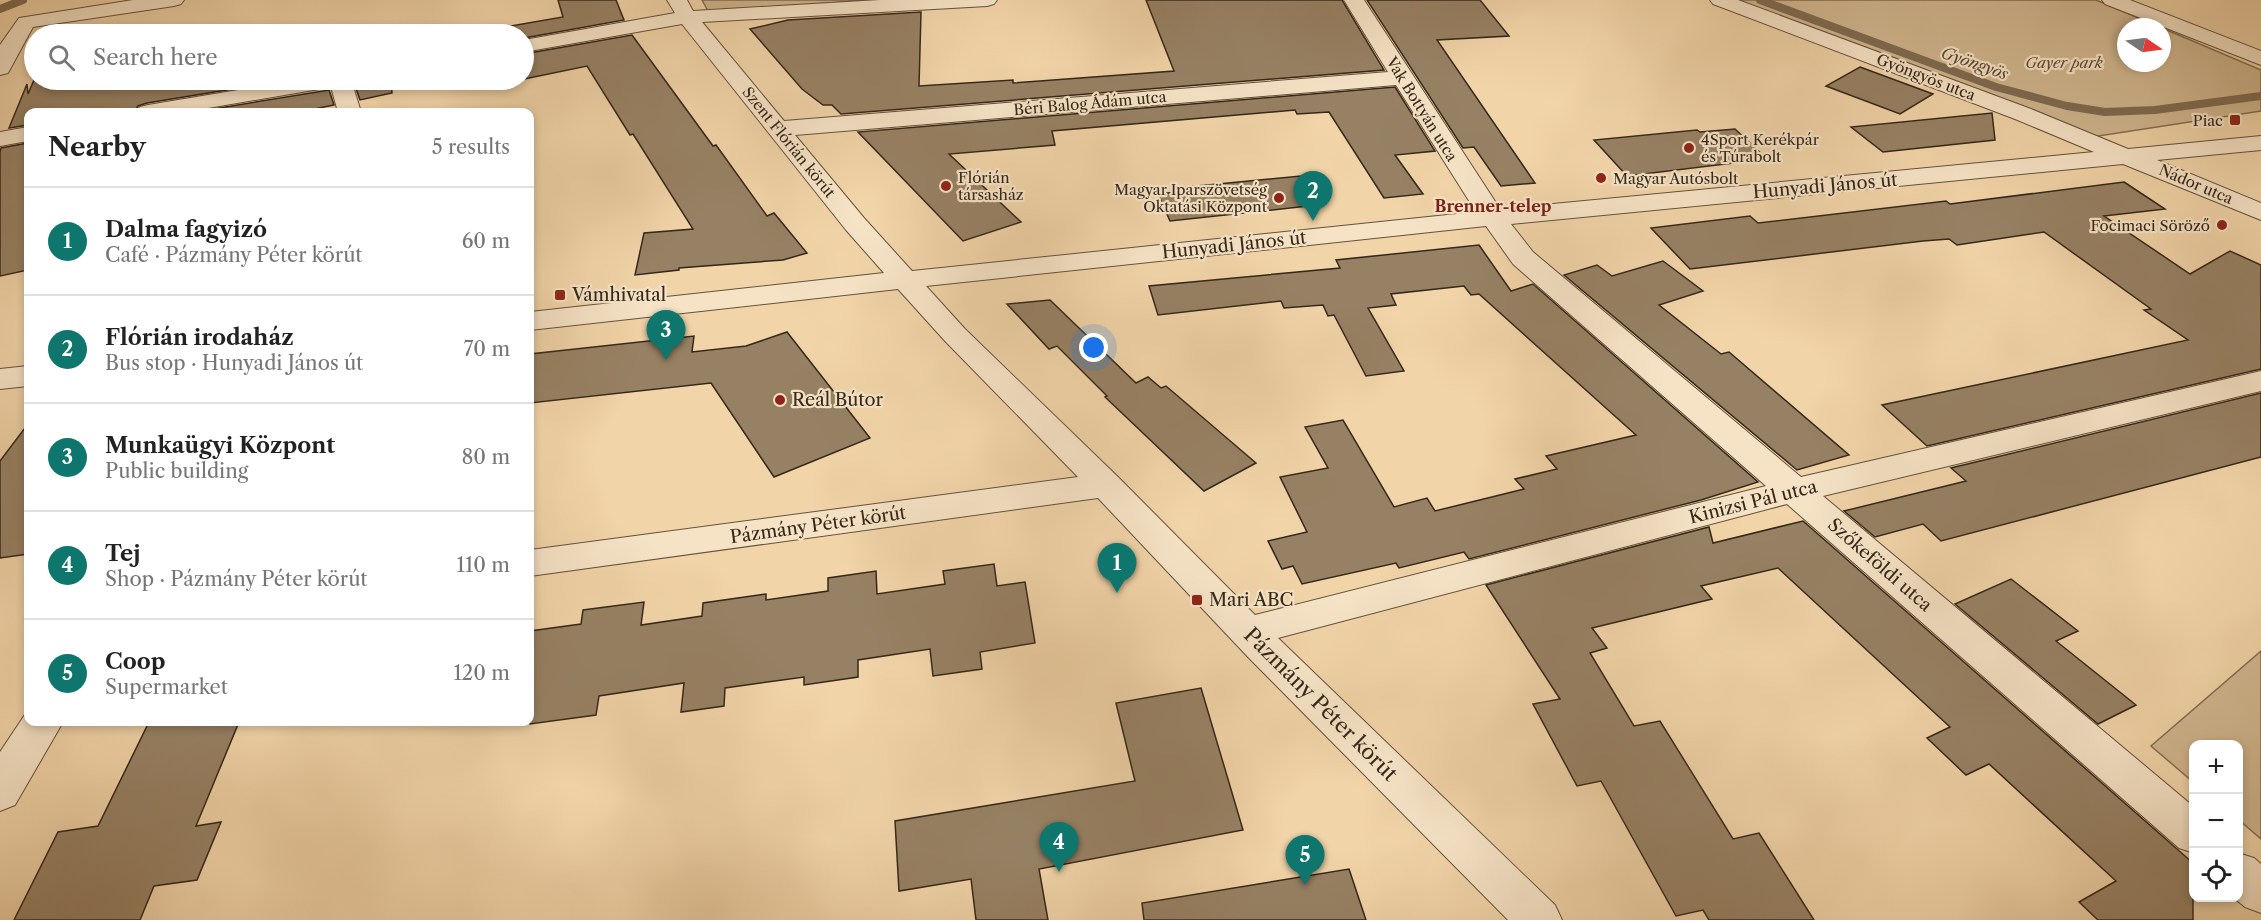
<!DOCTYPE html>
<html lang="en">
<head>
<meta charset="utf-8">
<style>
	body { margin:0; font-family:"Libre Caslon Text",serif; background:#f6f6f6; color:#222 }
	.controls { position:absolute; right:18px; bottom:18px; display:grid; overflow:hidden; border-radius:12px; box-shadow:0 3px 9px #0003 }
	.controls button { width:54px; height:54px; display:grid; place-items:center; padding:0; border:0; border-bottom:2px solid #e0e0e0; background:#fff; color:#222; font:30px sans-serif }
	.compass { position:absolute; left:2117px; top:18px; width:54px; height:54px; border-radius:50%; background:#fff; box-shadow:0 3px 9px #0003; rotate:103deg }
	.you { position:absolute; left:1094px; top:348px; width:21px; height:21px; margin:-15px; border:4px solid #fff; border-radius:50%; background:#1a73e8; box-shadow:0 0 0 9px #1a73e833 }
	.badge { display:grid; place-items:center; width:39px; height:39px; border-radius:50%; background:#0f766e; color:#fff; font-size:20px; font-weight:700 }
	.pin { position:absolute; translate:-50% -50px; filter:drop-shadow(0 2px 3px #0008) }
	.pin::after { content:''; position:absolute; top:32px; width:21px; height:18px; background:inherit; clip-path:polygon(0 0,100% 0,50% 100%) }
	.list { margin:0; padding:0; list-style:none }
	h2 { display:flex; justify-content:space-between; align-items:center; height:78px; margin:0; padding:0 24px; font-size:26px }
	h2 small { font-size:20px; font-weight:400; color:#767676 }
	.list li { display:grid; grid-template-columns:39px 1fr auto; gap:18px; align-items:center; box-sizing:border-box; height:108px; padding:0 24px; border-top:2px solid #e0e0e0 }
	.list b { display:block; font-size:22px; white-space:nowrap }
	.list p { margin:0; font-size:20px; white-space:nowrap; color:#767676 }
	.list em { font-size:20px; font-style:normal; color:#767676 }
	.icon { flex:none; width:33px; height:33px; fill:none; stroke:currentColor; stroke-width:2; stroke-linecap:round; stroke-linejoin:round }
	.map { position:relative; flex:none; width:2261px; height:920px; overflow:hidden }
	.search { position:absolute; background:#fff; box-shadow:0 3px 9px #0003; left:24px; top:24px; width:510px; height:66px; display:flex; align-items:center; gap:15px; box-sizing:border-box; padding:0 21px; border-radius:33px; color:#767676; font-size:22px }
	.panel { position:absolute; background:#fff; box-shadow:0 3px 9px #0003; left:24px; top:108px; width:510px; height:618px; border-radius:12px }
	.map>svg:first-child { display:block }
	.green { fill:#d1b790; stroke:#836f55; stroke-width:1.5 }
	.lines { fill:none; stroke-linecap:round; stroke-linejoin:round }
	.stream { stroke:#7f6b52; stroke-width:8 }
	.building { fill:#978164; stroke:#35271a; stroke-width:1.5 }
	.minor-casing { stroke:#64523e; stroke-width:2 }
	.minor { fill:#f6e3c6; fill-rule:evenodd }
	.poi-dot { fill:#8f2418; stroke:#f6e3c6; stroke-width:2 }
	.labels { text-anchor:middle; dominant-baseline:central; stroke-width:4.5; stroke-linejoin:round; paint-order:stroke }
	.far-park-label { font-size:15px; font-style:italic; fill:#5c4b38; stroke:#f6e3c6 }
	.far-street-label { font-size:15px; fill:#35271a; stroke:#f6e3c6 }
	.far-poi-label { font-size:15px; fill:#35271a; stroke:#f6e3c6; text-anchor:end }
	.far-water-label { font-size:16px; font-style:italic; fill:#5a4936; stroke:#f6e3c6 }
	.far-neighbourhood-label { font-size:16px; font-weight:bold; fill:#7a1f14; stroke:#f6e3c6 }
	.street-label { font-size:18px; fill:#35271a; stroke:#f6e3c6 }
	.poi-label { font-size:18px; fill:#35271a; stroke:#f6e3c6; text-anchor:start }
	.near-street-label { font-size:21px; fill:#35271a; stroke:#f6e3c6 }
</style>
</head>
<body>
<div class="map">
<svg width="2261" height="920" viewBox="0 0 2261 920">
	<rect width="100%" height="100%" fill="#f1d4a8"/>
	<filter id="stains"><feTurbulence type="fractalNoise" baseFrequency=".00333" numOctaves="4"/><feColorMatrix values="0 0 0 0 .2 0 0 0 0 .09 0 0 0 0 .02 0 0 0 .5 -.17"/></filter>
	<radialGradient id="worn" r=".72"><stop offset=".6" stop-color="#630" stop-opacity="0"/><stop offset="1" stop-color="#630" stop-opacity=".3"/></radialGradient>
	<g class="green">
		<path d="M 702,0 L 872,0 L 708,11 Z"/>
		<path d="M 1719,0 L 2096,0 L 2160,27 L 2126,27 L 2126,63 L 2162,63 L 2162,28 L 2261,70 L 2261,111 L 2092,137 Z"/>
		<path d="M 2261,651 L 2261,839 L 2239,820 L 2238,744 L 2194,744 L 2193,782 L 2151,746 Z"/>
	</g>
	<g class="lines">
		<g class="stream">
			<path d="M 1760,0 L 1996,87 L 2067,106 L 2105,112 L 2155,110 L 2261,96"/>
			<path d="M 0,9 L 23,0"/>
		</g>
	</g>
	<g class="building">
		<path d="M 558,0 L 616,0 L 624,20 L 524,38 L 524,34 L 465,34 L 563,17 Z"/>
		<path d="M 1146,0 L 1342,0 L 1384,70 L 841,114 L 832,105 L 823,105 L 802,89 L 750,29 L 788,20 L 921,12 L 919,86 L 1013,80 L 1013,83 L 1174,71 Z"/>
		<path d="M 1367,0 L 1480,0 L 1509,36 L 1437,40 L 1535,183 L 1501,186 L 1474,147 L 1463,148 Z"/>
		<path d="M 632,35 L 713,146 L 716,145 L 767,216 L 774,213 L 807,253 L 783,260 L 679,268 L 679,270 L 635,275 L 644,233 L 693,229 L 633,134 L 630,135 L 587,66 L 524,79 L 524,54 Z"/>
		<path d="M 1860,67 L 1887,77 L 1933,94 L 1900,114 L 1826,86 Z"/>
		<path d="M 34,80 L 288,80 L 147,103 L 138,106 L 134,112 L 28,112 L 28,125 L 9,128 L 27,84 L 28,94 Z"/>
		<path d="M 353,80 L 391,80 L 392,93 L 360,100 Z"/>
		<path d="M 1395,87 L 1435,151 L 1395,155 L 1423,194 L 1384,198 L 1329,112 L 1297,114 L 1295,110 L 1052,131 L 1055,145 L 949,154 L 1021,222 L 963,241 L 858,132 Z"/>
		<path d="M 329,90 L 334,105 L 300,112 L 195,112 Z"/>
		<path d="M 1992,113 L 1995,140 L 1883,152 L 1851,127 Z"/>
		<path d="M 1735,129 L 1767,159 L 1627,176 L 1594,140 L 1697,130 L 1700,132 Z"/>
		<path d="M 28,143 L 28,270 L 0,276 L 0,152 L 1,148 Z"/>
		<path d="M 1301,176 L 1318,205 L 1170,221 L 1158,194 L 1178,192 L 1177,188 Z"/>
		<path d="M 2124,182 L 2165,209 L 2104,216 L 2190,274 L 2230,251 L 2261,265 L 2261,369 L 1927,446 L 1882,405 L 2188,340 L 2144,310 L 2151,309 L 2044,232 L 1957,245 L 1949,239 L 1923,241 L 1690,269 L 1651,228 L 1750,216 L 1758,223 L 1946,201 L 1950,204 Z"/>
		<path d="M 1479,245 L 1511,291 L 1533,284 L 1758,482 L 1701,500 L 1469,559 L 1464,552 L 1399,568 L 1396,563 L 1302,584 L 1293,566 L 1282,569 L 1268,541 L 1307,532 L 1280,477 L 1328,468 L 1305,427 L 1343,420 L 1394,507 L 1427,498 L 1435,511 L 1524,489 L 1515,479 L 1557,469 L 1546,456 L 1636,435 L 1479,294 L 1471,295 L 1464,286 L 1391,294 L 1396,305 L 1368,308 L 1404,371 L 1366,376 L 1334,315 L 1328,316 L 1323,305 L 1284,308 L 1281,301 L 1158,315 L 1149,286 L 1340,268 L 1336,260 Z"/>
		<path d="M 1663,261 L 1703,291 L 1659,305 L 1721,354 L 1729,352 L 1849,455 L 1797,470 L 1564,275 L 1597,265 L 1612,276 Z"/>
		<path d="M 1050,300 L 1136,383 L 1148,377 L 1161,388 L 1166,386 L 1256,463 L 1204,491 L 1105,397 L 1107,396 L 1057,346 L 1049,349 L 1007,304 Z"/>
		<path d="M 787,332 L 870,438 L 774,477 L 711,383 L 530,403 L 530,354 L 694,336 L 692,352 L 746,346 Z"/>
		<path d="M 2261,393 L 2261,457 L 1941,541 L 1923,524 L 1875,537 L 1844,511 L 1966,481 L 1951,468 Z"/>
		<path d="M 28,424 L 28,554 L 0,558 L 0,461 Z"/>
		<path d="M 1803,521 L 2193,863 L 2193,920 L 2098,920 L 2079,902 L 2116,881 L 1989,764 L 1966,775 L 1927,738 L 1950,727 L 1778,568 L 1701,586 L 1712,599 L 1592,628 L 1607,648 L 1590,653 L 1634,726 L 1660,721 L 1733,839 L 1759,833 L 1814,920 L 1709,920 L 1703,910 L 1676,916 L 1601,781 L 1577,786 L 1533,704 L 1560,699 L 1486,585 L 1709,527 L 1713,543 Z"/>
		<path d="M 994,564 L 997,586 L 1025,582 L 1035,643 L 980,652 L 982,669 L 933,676 L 930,649 L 858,660 L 858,677 L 804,685 L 804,677 L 725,688 L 724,706 L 681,712 L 684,683 L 599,696 L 596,715 L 530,724 L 530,631 L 581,624 L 583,610 L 644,602 L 641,625 L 702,616 L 703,603 L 766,594 L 766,600 L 828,591 L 828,578 L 876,571 L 877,594 L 945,584 L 943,571 Z"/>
		<path d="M 2011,579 L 2078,631 L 2056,641 L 2136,705 L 2098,724 L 1955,604 Z"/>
		<path d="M 1201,688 L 1243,830 L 1039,869 L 1048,920 L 976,920 L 971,879 L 899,891 L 895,821 L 1135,781 L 1116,703 Z"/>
		<path d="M 149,722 L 239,722 L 196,826 L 221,822 L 197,880 L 154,886 L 140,920 L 14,920 L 58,832 L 98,826 Z"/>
		<path d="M 1349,869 L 1366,920 L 1144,920 L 1142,903 Z"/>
	</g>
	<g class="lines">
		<g class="minor-casing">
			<g id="minor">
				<path d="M 133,0 L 184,0 L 181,4 L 174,6 L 33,27 L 8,73 L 0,75 L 0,45 L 19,18 Z"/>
				<path d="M 667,0 L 687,0 L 693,11 L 880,0 L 997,0 L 994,4 L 987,6 L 702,22 L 784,121 L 1388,72 L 1344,0 L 1364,0 L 1500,209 L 2094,152 L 2015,119 L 1713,4 L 1710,0 L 1738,0 L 2031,109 L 2128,149 L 2261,136 L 2261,150 L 2157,160 L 2261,203 L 2261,220 L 2123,164 L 1511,224 L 1533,252 L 1801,477 L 2261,371 L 2261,391 L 1823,496 L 2194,807 L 2194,853 L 2179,848 L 1787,504 L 1278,638 L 1555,905 L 1562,920 L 1508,920 L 1248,657 L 1098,498 L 530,576 L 530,550 L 1078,477 L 945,341 L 898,289 L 530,330 L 530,312 L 884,273 L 846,230 L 682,24 L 524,52 L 524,40 L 675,13 ZM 1396,85 L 1476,212 L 912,271 L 864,218 L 795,135 ZM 1486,226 L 1513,264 L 1766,486 L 1255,615 L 1118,477 L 965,329 L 926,286 Z"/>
				<path d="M 2102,0 L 2130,0 L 2261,51 L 2261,65 L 2105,4 Z"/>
				<path d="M 299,80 L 351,80 L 361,112 L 338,112 L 331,87 L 185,112 L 136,112 L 140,107 L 148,105 Z"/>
				<path d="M 28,127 L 28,141 L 0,146 L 0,132 Z"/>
				<path d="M 28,366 L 28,386 L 0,389 L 0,369 Z"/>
				<path d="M 28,710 L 28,722 L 63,722 L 15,805 L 0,811 L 0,752 Z"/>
				<path d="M 2238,853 L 2254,858 L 2261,864 L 2261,913 L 2245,907 L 2234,898 L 2238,898 Z"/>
			</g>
		</g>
		<use href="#minor" class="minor"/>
	</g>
	<g class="poi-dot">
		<rect x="2229" y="114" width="12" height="12" rx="3"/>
		<circle cx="1689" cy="148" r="6"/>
		<circle cx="1601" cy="178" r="6"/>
		<circle cx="946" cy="186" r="6"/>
		<circle cx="1279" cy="198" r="6"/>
		<circle cx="2222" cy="225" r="6"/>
		<rect x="554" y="289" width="12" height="12" rx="3"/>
		<circle cx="780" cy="400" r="6"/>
		<rect x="1191" y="594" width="12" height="12" rx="3"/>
	</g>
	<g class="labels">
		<g class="far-park-label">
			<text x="2064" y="62">Gayer park</text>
		</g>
		<g class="far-street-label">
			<text transform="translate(1926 77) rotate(21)">Gyöngyös utca</text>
			<text transform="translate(1090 103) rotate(-5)">Béri Balog Ádám utca</text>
			<text transform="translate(1422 109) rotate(58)">Vak Bottyán utca</text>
			<text transform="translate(789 142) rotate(51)">Szent Flórián körút</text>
			<text transform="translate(2196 184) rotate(23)">Nádor utca</text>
		</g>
		<g class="far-poi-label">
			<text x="2223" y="120">Piac</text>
			<text x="1701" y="139" text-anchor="start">4Sport Kerékpár<tspan x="1701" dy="17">és Túrabolt</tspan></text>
			<text x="958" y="177" text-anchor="start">Flórián<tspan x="958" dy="17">társasház</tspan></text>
			<text x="1613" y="178" text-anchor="start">Magyar Autósbolt</text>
			<text x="1267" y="189">Magyar Iparszövetség<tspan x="1267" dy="17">Oktatási Központ</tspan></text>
			<text x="2210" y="225">Focimaci Söröző</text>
		</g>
		<g class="far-water-label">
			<text transform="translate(1975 63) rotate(19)">Gyöngyös</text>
		</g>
		<g class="far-neighbourhood-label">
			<text x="1493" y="206">Brenner-telep</text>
		</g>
		<g class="street-label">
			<text transform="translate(1825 186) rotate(-5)">Hunyadi János út</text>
			<text transform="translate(1234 245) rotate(-6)">Hunyadi János út</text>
			<text transform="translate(1753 502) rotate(-14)">Kinizsi Pál utca</text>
			<text transform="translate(818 525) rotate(-8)">Pázmány Péter körút</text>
			<text transform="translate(1880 565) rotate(41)">Szőkeföldi utca</text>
		</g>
		<g class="poi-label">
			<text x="572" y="295">Vámhivatal</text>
			<text x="792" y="400">Reál Bútor</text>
			<text x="1209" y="600">Mari ABC</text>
		</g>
		<g class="near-street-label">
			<text transform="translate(1321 704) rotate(45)">Pázmány Péter körút</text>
		</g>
	</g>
	<rect width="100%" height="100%" filter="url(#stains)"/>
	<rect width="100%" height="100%" fill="url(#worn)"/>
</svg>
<div class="controls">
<button>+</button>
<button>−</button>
<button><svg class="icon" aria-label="locate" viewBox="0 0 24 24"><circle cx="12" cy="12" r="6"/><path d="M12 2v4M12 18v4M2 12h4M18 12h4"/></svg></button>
</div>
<svg class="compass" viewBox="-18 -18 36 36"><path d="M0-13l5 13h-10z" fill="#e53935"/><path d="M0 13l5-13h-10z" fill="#767676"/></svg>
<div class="you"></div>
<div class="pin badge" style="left:1117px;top:593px">1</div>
<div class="pin badge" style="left:1313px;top:221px">2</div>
<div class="pin badge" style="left:666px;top:360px">3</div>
<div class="pin badge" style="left:1059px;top:872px">4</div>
<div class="pin badge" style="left:1305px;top:885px">5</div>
<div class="search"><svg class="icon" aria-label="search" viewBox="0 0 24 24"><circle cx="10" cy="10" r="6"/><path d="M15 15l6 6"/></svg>Search here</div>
<section class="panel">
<h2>Nearby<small>5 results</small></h2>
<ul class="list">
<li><span class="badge">1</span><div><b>Dalma fagyizó</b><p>Café · Pázmány Péter körút</p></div><em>60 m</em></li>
<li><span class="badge">2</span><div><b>Flórián irodaház</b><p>Bus stop · Hunyadi János út</p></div><em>70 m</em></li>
<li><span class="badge">3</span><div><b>Munkaügyi Központ</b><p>Public building</p></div><em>80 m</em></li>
<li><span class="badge">4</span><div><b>Tej</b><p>Shop · Pázmány Péter körút</p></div><em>110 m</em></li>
<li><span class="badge">5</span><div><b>Coop</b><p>Supermarket</p></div><em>120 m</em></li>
</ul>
</section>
</div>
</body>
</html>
